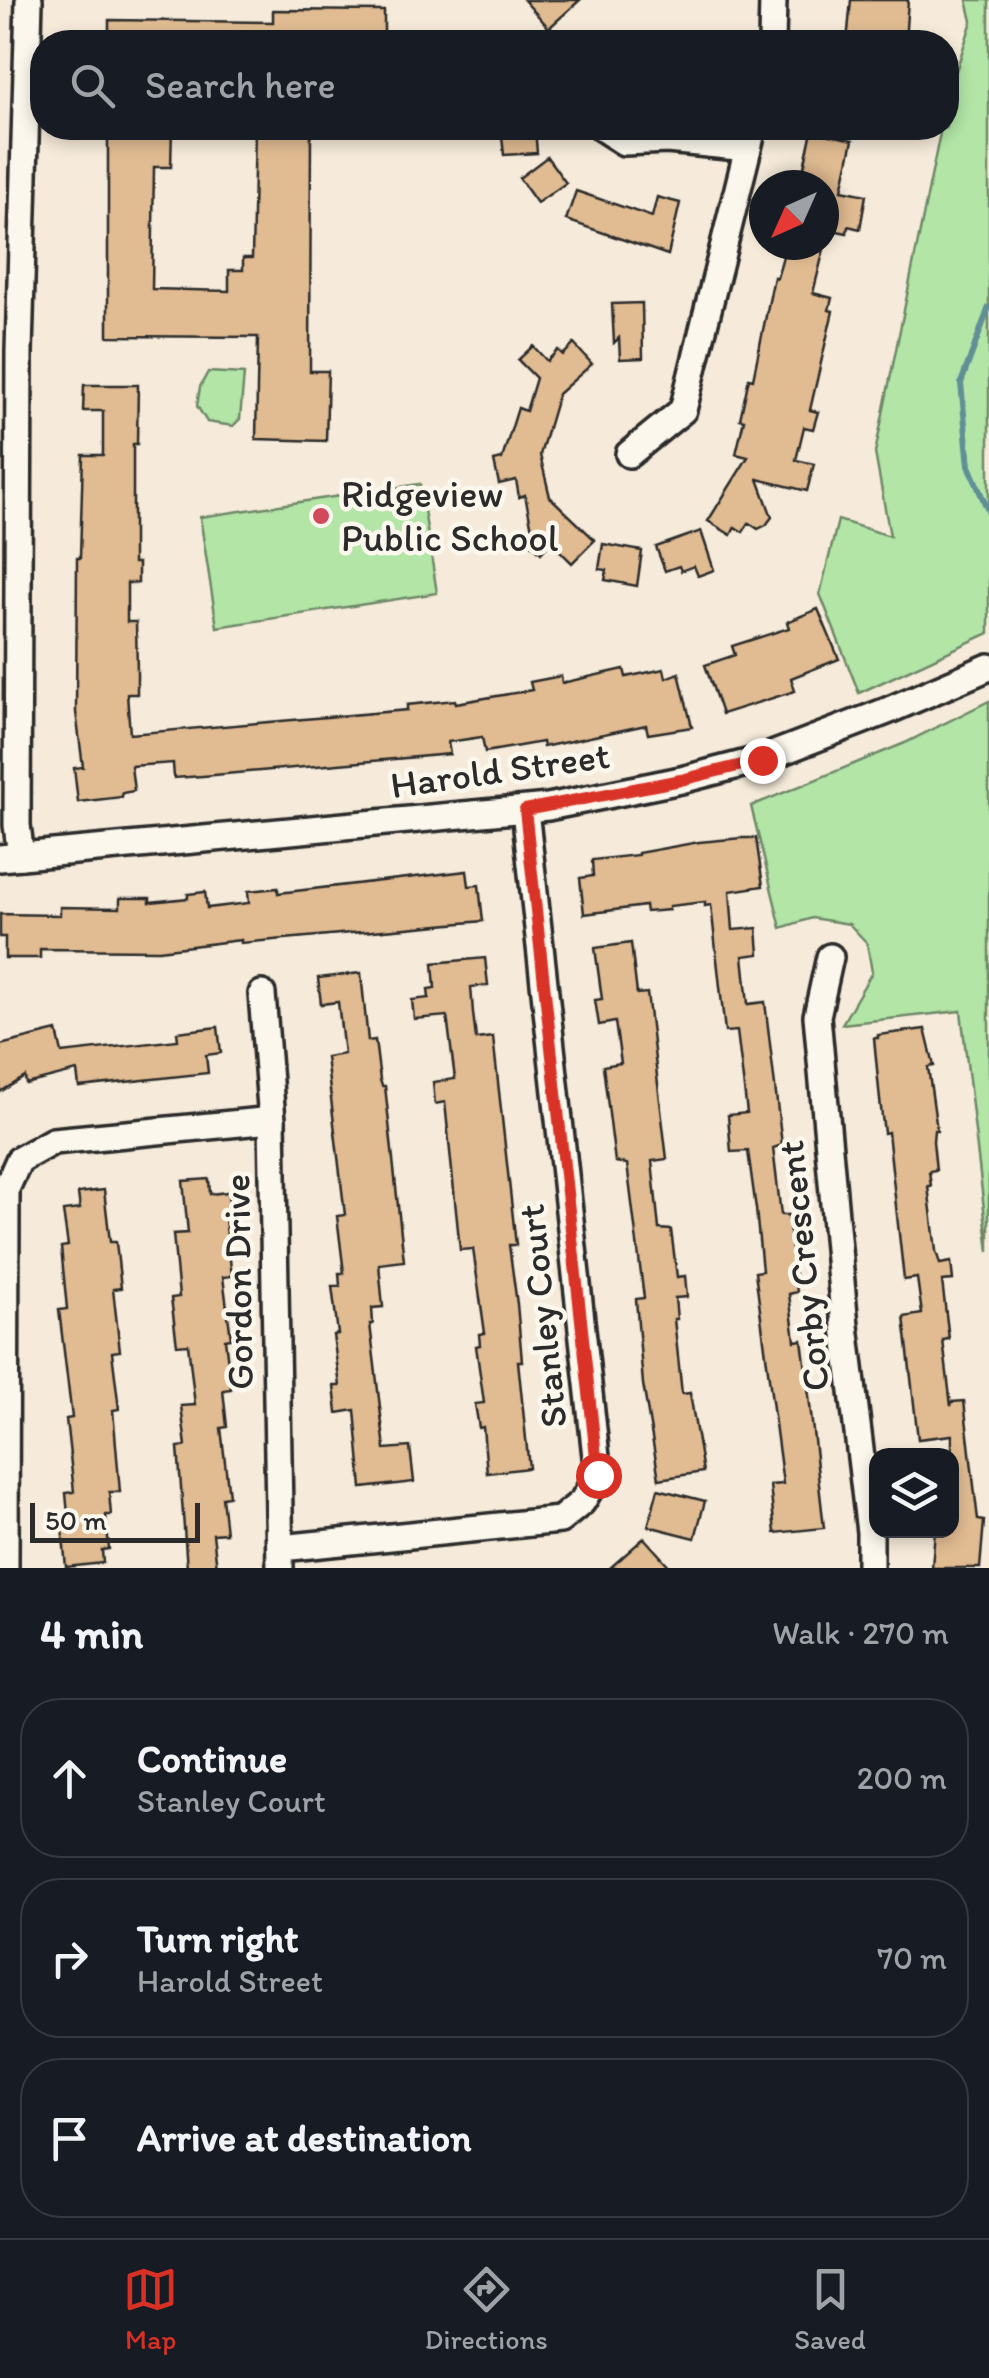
<!DOCTYPE html>
<html lang="en">
<head>
<meta charset="utf-8">
<style>
	body { margin:0; font-family:Itim,sans-serif; background:#20242c; color:#f1f3f6 }
	.controls { position:absolute; right:30px; bottom:30px; display:grid; overflow:hidden; border-radius:20px; box-shadow:0 5px 15px #0003 }
	.controls button { width:90px; height:90px; display:grid; place-items:center; padding:0; border:0; border-bottom:2px solid #363941; background:#171b24; color:#f1f3f6; font:50px sans-serif }
	.compass { position:absolute; left:749px; top:170px; width:90px; height:90px; border-radius:50%; background:#171b24; box-shadow:0 5px 15px #0003; rotate:225deg }
	.scale { position:absolute; left:30px; bottom:25px; width:170px; box-sizing:border-box; padding-left:10px; border:5px solid #2b2b2b; border-top:0; font-size:28px; line-height:35px; white-space:nowrap; color:#2b2b2b; -webkit-text-stroke:8px #fbf7ec; paint-order:stroke }
	.stop { position:absolute; width:30px; height:30px; margin:-22px; border:8px solid #d93025; border-radius:50%; background:#fff }
	.stop.end { background:#d93025; border-color:#fff; box-shadow:0 2px 10px #0008 }
	.list { margin:0; padding:0; list-style:none }
	h2 { display:flex; justify-content:space-between; align-items:center; height:130px; margin:0; padding:0 40px; font-size:42px }
	h2 small { font-size:32px; font-weight:400; color:#9ea1a6 }
	.list li { display:grid; grid-template-columns:65px 1fr auto; gap:30px; align-items:center; box-sizing:border-box; height:160px; margin:0 20px 20px; padding:0 20px; border:2px solid #363941; border-radius:40px }
	.list b { display:block; font-size:38px; white-space:nowrap }
	.list p { margin:0; font-size:32px; white-space:nowrap; color:#9ea1a6 }
	.list em { font-size:32px; font-style:normal; color:#9ea1a6 }
	.icon { flex:none; width:55px; height:55px; fill:none; stroke:currentColor; stroke-width:2; stroke-linecap:round; stroke-linejoin:round }
	.map { position:relative; flex:none; width:989px; height:1568px; overflow:hidden }
	.search { position:absolute; background:#171b24; box-shadow:0 5px 15px #0003; left:30px; right:30px; top:30px; height:110px; display:flex; align-items:center; gap:25px; box-sizing:border-box; padding:0 35px; border-radius:40px; color:#9ea1a6; font-size:38px }
	.sheet { height:670px; background:#171b24 }
	nav { display:flex; justify-content:space-around; align-items:center; box-sizing:border-box; height:140px; border-top:2px solid #363941; background:#171b24; font-size:28px; color:#9ea1a6 }
	nav a { display:grid; justify-items:center; gap:5px }
	nav .on { color:#d93025 }
	.map>svg:first-child { display:block }
	.green { fill:#b2e5a6; stroke:#6e8868; stroke-width:2.5 }
	.lines { fill:none; stroke-linecap:round; stroke-linejoin:round }
	.stream { stroke:#609095; stroke-width:6 }
	.building { fill:#e1bc92; stroke:#2b2b2b; stroke-width:2.5 }
	.street-casing { stroke:#2b2b2b; stroke-width:32 }
	.street { stroke:#fbf7ec; stroke-width:25 }
	.route { stroke:#d93025; stroke-width:12 }
	.poi-dot { fill:#d1495b; stroke:#fbf7ec; stroke-width:4 }
	.labels { text-anchor:middle; dominant-baseline:central; stroke-width:9; stroke-linejoin:round; paint-order:stroke }
	.poi-label { font-size:38px; fill:#2b2b2b; stroke:#fbf7ec; text-anchor:start }
	.street-label { font-size:38px; fill:#2b2b2b; stroke:#fbf7ec }
</style>
</head>
<body>
<div class="map">
<svg width="989" height="1568" viewBox="0 0 989 1568">
	<rect width="100%" height="100%" fill="#f6ebda"/>
	<filter id="ink" filterUnits="userSpaceOnUse"><feTurbulence type="fractalNoise" baseFrequency=".01" numOctaves="2"/><feDisplacementMap in="SourceGraphic" scale="20" xChannelSelector="R" yChannelSelector="G"/><feConvolveMatrix kernelMatrix="1 2 1 2 8 2 1 2 1" color-interpolation-filters="sRGB"/></filter>
	<g filter="url(#ink)">
		<g class="green">
			<path d="M 967,0 L 989,0 L 989,633 L 859,693 L 820,594 L 838,520 L 890,536 L 875,453 L 941,128 L 946,128 L 947,99 L 972,21 Z"/>
			<path d="M 208,372 L 244,374 L 240,419 L 233,426 L 207,422 L 197,406 L 200,387 Z"/>
			<path d="M 420,484 L 437,593 L 217,627 L 200,517 Z"/>
			<path d="M 989,701 L 989,1252 L 961,1011 L 842,1024 L 872,972 L 867,943 L 849,924 L 812,918 L 781,928 L 751,806 L 905,743 Z"/>
		</g>
		<g class="lines">
			<path class="stream" d="M 989,307 L 961,383 L 969,466 L 989,513"/>
		</g>
		<g class="building">
			<path d="M 524,0 L 580,0 L 549,28 Z"/>
			<path d="M 851,0 L 908,0 L 905,42 L 847,42 Z"/>
			<path d="M 273,10 L 384,11 L 384,42 L 109,42 L 109,20 L 273,22 Z"/>
			<path d="M 108,128 L 172,128 L 171,167 L 154,167 L 152,289 L 229,291 L 229,270 L 243,270 L 243,258 L 252,258 L 255,128 L 311,130 L 310,371 L 328,371 L 326,441 L 256,439 L 258,337 L 108,336 Z"/>
			<path d="M 501,128 L 535,128 L 537,153 L 504,155 Z"/>
			<path d="M 812,131 L 853,140 L 842,190 L 866,195 L 860,229 L 848,226 L 847,233 L 832,230 L 831,234 L 824,233 L 824,185 L 800,185 Z"/>
			<path d="M 547,157 L 566,183 L 537,203 L 519,178 Z"/>
			<path d="M 576,191 L 652,217 L 657,197 L 680,203 L 668,255 L 566,220 Z"/>
			<path d="M 786,245 L 825,245 L 813,293 L 832,298 L 829,310 L 833,311 L 810,410 L 818,412 L 813,429 L 804,427 L 796,460 L 814,464 L 807,491 L 758,479 L 772,517 L 766,525 L 758,529 L 749,523 L 743,532 L 735,527 L 731,535 L 708,521 L 748,457 L 736,454 L 744,420 L 740,419 L 749,378 L 753,379 L 774,277 L 777,278 Z"/>
			<path d="M 642,303 L 643,358 L 620,359 L 619,338 L 614,343 L 612,304 Z"/>
			<path d="M 574,344 L 592,364 L 558,394 L 540,455 L 550,497 L 595,540 L 572,563 L 551,542 L 541,553 L 524,537 L 532,529 L 525,495 L 519,497 L 516,480 L 499,484 L 494,461 L 502,459 L 518,408 L 526,411 L 536,378 L 518,360 L 533,346 L 547,361 L 558,350 L 563,355 Z"/>
			<path d="M 84,385 L 138,385 L 137,444 L 133,444 L 133,563 L 138,563 L 138,583 L 127,583 L 127,622 L 136,622 L 137,673 L 137,694 L 127,694 L 130,734 L 407,710 L 407,705 L 455,700 L 456,703 L 532,690 L 530,682 L 561,676 L 562,683 L 624,669 L 626,677 L 664,669 L 666,678 L 679,673 L 692,727 L 648,734 L 646,725 L 543,747 L 542,742 L 485,752 L 482,737 L 448,742 L 450,754 L 203,776 L 174,778 L 173,763 L 131,766 L 134,791 L 122,793 L 122,797 L 78,802 L 74,768 L 83,767 L 76,712 L 77,558 L 80,558 L 83,455 L 103,455 L 103,411 L 83,411 Z"/>
			<path d="M 701,531 L 714,570 L 698,576 L 694,566 L 681,571 L 679,566 L 665,571 L 656,547 Z"/>
			<path d="M 603,544 L 642,551 L 637,586 L 605,580 L 607,570 L 599,569 Z"/>
			<path d="M 818,609 L 839,659 L 791,678 L 795,691 L 722,714 L 705,665 L 735,655 L 732,646 L 789,628 L 787,622 Z"/>
			<path d="M 742,838 L 756,838 L 763,886 L 730,891 L 733,930 L 757,928 L 759,954 L 743,956 L 748,1004 L 765,1002 L 782,1145 L 773,1148 L 781,1215 L 788,1215 L 797,1292 L 789,1294 L 795,1341 L 802,1340 L 806,1370 L 824,1528 L 775,1533 L 770,1485 L 783,1484 L 755,1272 L 762,1271 L 756,1209 L 748,1151 L 731,1152 L 728,1115 L 747,1113 L 737,1031 L 725,1032 L 711,905 L 705,906 L 705,902 L 669,906 L 669,910 L 646,912 L 645,906 L 584,914 L 580,878 L 593,876 L 592,860 L 638,855 L 638,853 L 699,842 Z"/>
			<path d="M 467,871 L 469,886 L 479,885 L 483,921 L 241,943 L 241,940 L 159,950 L 40,949 L 40,958 L 5,958 L 5,937 L 0,937 L 0,914 L 60,915 L 60,907 L 120,908 L 120,898 L 150,898 L 150,902 L 188,898 L 188,894 L 205,892 L 207,908 L 249,903 L 248,891 L 278,888 L 278,893 Z"/>
			<path d="M 631,943 L 637,994 L 647,993 L 667,1159 L 652,1161 L 659,1229 L 671,1230 L 677,1277 L 685,1276 L 687,1297 L 675,1298 L 677,1319 L 674,1319 L 682,1394 L 690,1393 L 703,1472 L 659,1479 L 643,1384 L 636,1299 L 644,1298 L 627,1164 L 615,1162 L 603,1066 L 621,1063 L 615,1022 L 599,1025 L 595,1000 L 602,999 L 595,948 Z"/>
			<path d="M 485,958 L 488,985 L 471,987 L 473,1013 L 476,1039 L 493,1037 L 516,1245 L 509,1245 L 517,1304 L 522,1361 L 518,1361 L 529,1468 L 487,1473 L 483,1427 L 479,1428 L 475,1404 L 484,1403 L 476,1346 L 480,1345 L 479,1334 L 485,1333 L 473,1249 L 460,1250 L 445,1102 L 435,1104 L 433,1082 L 455,1079 L 447,1016 L 414,1019 L 412,1000 L 429,998 L 428,989 L 435,988 L 433,963 Z"/>
			<path d="M 361,973 L 368,1041 L 375,1040 L 380,1080 L 382,1086 L 385,1086 L 404,1261 L 379,1264 L 383,1307 L 372,1308 L 373,1324 L 370,1324 L 385,1449 L 410,1447 L 414,1482 L 362,1488 L 355,1410 L 337,1413 L 334,1386 L 340,1386 L 333,1335 L 338,1334 L 332,1286 L 340,1286 L 339,1273 L 344,1273 L 337,1216 L 345,1215 L 326,1057 L 344,1054 L 338,1002 L 321,1004 L 318,978 Z"/>
			<path d="M 218,1027 L 221,1053 L 206,1055 L 208,1073 L 79,1087 L 77,1071 L 26,1084 L 25,1077 L 0,1092 L 0,1045 L 57,1031 L 62,1053 L 178,1040 L 177,1032 Z"/>
			<path d="M 925,1029 L 934,1066 L 928,1067 L 937,1130 L 934,1130 L 933,1141 L 936,1170 L 929,1171 L 931,1186 L 928,1186 L 936,1251 L 940,1264 L 951,1262 L 953,1280 L 942,1281 L 949,1339 L 943,1340 L 951,1406 L 952,1402 L 964,1401 L 978,1520 L 984,1521 L 980,1568 L 932,1568 L 935,1530 L 952,1530 L 952,1435 L 918,1439 L 904,1317 L 922,1314 L 917,1278 L 904,1280 L 888,1132 L 884,1133 L 880,1100 L 874,1038 L 878,1038 L 878,1035 Z"/>
			<path d="M 209,1179 L 210,1194 L 228,1192 L 230,1218 L 225,1219 L 232,1276 L 223,1277 L 231,1338 L 225,1339 L 231,1389 L 223,1390 L 227,1427 L 221,1428 L 229,1496 L 222,1497 L 226,1533 L 213,1534 L 217,1568 L 187,1568 L 178,1447 L 186,1446 L 181,1406 L 195,1405 L 188,1344 L 177,1345 L 171,1298 L 179,1297 L 173,1234 L 188,1233 L 183,1181 Z"/>
			<path d="M 104,1190 L 110,1242 L 116,1242 L 121,1288 L 113,1289 L 120,1351 L 112,1352 L 119,1409 L 113,1410 L 120,1492 L 109,1492 L 111,1515 L 106,1515 L 109,1549 L 102,1550 L 103,1563 L 66,1567 L 62,1527 L 69,1526 L 66,1493 L 74,1492 L 66,1419 L 72,1418 L 59,1310 L 67,1309 L 61,1247 L 68,1246 L 63,1211 L 80,1209 L 78,1193 Z"/>
			<path d="M 658,1489 L 705,1501 L 695,1538 L 648,1526 Z"/>
			<path d="M 644,1538 L 671,1568 L 610,1568 Z"/>
		</g>
		<g class="lines">
			<g class="street-casing">
				<g id="street">
					<path d="M 772,42 L 773,0"/>
					<path d="M 602,128 L 624,142 L 667,140 L 748,148"/>
					<path d="M 629,454 L 683,410 L 753,128"/>
					<path d="M 21,856 L 17,825 L 19,351 L 29,0"/>
					<path d="M 0,858 L 548,807 L 681,780 L 762,759 L 887,711 L 989,667"/>
					<path d="M 830,957 L 817,1016 L 845,1326 L 870,1532 L 870,1568"/>
					<path d="M 262,994 L 272,1120 L 280,1568"/>
					<path d="M 281,1548 L 560,1520 L 582,1502 L 598,1475 L 525,810"/>
					<path d="M 5,1568 L 6,1189 L 19,1160 L 53,1141 L 272,1120"/>
				</g>
			</g>
			<use href="#street" class="street"/>
		</g>
	</g>
	<g class="lines" filter="url(#ink)">
		<path class="route" d="M 598,1475 L 525,810 L 681,780 L 762,760"/>
	</g>
	<circle class="poi-dot" cx="321" cy="516" r="10"/>
	<g class="labels">
		<g class="poi-label">
			<text x="341" y="494">Ridgeview<tspan x="341" dy="44">Public School</tspan></text>
		</g>
		<g class="street-label">
			<text transform="translate(500 770) rotate(-8)">Harold Street</text>
			<text transform="translate(803 1266) rotate(-96)">Corby Crescent</text>
			<text transform="translate(238 1282) rotate(-91)">Gordon Drive</text>
			<text transform="translate(542 1316) rotate(-96)">Stanley Court</text>
		</g>
	</g>
</svg>
<div class="controls">
<button><svg class="icon" aria-label="layers" viewBox="0 0 24 24"><path d="M12 4l9 5-9 5-9-5zM3 14l9 5 9-5"/></svg></button>
</div>
<svg class="compass" viewBox="-18 -18 36 36"><path d="M0-13l5 13h-10z" fill="#e53935"/><path d="M0 13l5-13h-10z" fill="#9ea1a6"/></svg>
<div class="scale">50 m</div>
<div class="stop" style="left:598px;top:1475px"></div>
<div class="stop end" style="left:762px;top:760px"></div>
<div class="search"><svg class="icon" aria-label="search" viewBox="0 0 24 24"><circle cx="10" cy="10" r="6"/><path d="M15 15l6 6"/></svg>Search here</div>
</div>
<section class="sheet">
<h2>4 min<small>Walk · 270 m</small></h2>
<ul class="list">
<li><svg class="icon" aria-label="ahead" viewBox="0 0 24 24"><path d="M12 20V5M6 11l6-6 6 6"/></svg><div><b>Continue</b><p>Stanley Court</p></div><em>200 m</em></li>
<li><svg class="icon" aria-label="right" viewBox="0 0 24 24"><path d="M7 20v-9h11M14 6l5 5-5 5"/></svg><div><b>Turn right</b><p>Harold Street</p></div><em>70 m</em></li>
<li><svg class="icon" aria-label="arrive" viewBox="0 0 24 24"><path d="M6 21V4h12l-3 4 3 4H6"/></svg><div><b>Arrive at destination</b></div></li>
</ul>
</section>
<nav>
<a class="on"><svg class="icon" aria-label="map" viewBox="0 0 24 24"><path d="M3 6l6-2 6 2 6-2v14l-6 2-6-2-6 2zM9 4v14M15 6v14"/></svg>Map</a>
<a><svg class="icon" aria-label="directions" viewBox="0 0 24 24"><path d="M12 3l9 9-9 9-9-9zM9 14v-3h6M13 9l2 2-2 2"/></svg>Directions</a>
<a><svg class="icon" aria-label="saved" viewBox="0 0 24 24"><path d="M7 4h10v16l-5-4-5 4z"/></svg>Saved</a>
</nav>
</body>
</html>
